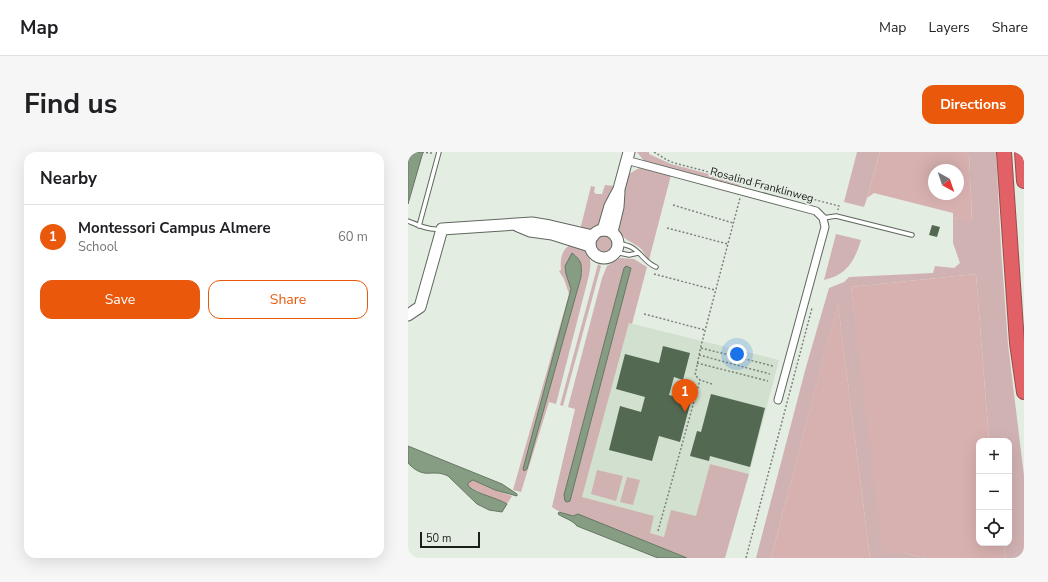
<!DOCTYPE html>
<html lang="en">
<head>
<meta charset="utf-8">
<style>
	body { margin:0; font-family:"Nunito Sans",sans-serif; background:#f6f6f6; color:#202124 }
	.controls { position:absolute; right:12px; bottom:12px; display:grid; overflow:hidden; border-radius:8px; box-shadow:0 4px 16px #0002 }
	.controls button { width:36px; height:36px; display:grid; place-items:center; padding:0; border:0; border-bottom:1px solid #e0e0e0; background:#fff; color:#202124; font:20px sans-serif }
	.compass { position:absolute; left:520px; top:12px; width:36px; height:36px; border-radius:50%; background:#fff; box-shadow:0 4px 16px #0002; rotate:140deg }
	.scale { position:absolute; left:12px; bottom:10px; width:60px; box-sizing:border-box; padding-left:4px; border:2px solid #1b1e1a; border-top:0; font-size:11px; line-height:14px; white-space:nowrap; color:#1b1e1a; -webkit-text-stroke:3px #e4ede2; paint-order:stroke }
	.you { position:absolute; left:329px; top:202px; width:14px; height:14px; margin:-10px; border:3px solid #fff; border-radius:50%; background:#1a73e8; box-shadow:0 0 0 6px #1a73e833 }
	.badge { display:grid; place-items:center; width:26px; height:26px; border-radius:50%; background:#ea580c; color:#fff; font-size:13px; font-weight:700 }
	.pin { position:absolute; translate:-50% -33px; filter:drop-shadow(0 1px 2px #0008) }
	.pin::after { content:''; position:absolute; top:21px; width:14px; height:12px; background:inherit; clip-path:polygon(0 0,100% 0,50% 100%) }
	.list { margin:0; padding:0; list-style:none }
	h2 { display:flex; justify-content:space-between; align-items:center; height:52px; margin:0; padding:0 16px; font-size:17px }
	h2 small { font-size:13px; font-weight:400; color:#757577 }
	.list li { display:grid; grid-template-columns:26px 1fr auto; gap:12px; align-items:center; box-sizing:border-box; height:64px; padding:0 16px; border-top:1px solid #e0e0e0 }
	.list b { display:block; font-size:15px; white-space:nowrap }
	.list p { margin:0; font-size:13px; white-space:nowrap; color:#757577 }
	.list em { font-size:13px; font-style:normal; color:#757577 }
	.actions { display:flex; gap:8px; padding:12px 16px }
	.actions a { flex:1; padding:9px 0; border:1px solid #ea580c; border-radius:12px; text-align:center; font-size:14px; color:#ea580c }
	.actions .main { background:#ea580c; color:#fff }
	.icon { flex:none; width:22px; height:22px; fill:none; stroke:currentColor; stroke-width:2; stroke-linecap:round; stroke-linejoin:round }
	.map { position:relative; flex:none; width:616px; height:406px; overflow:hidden; border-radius:12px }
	header { display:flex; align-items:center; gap:24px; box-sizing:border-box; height:56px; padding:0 20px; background:#fff; border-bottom:1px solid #e0e0e0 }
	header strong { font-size:19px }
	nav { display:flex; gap:22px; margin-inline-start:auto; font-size:14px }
	.intro { display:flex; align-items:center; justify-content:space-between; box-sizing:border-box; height:96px; padding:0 24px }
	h1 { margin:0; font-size:28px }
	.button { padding:10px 18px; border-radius:12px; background:#ea580c; color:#fff; font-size:14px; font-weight:700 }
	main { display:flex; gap:24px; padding:0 24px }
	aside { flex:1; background:#fff; border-radius:12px; box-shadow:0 4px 16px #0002 }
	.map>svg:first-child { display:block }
	.built { fill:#d2e0d0 }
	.green { fill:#d1b2b2; fill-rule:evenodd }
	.forest { fill:#d7b1b0; fill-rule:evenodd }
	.water { fill:#869d83; stroke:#667764 }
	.building { fill:#546952 }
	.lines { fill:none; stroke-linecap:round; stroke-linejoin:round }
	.lane-casing { stroke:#5f675e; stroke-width:5.5 }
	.street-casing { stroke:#5f675e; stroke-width:9 }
	.secondary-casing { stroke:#5f675e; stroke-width:13 }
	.highway-casing { stroke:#9c4a4c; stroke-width:16 }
	.path { stroke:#7c827b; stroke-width:1.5; stroke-dasharray:2 2; stroke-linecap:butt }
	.lane { stroke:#fff; stroke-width:3.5 }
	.street { stroke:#fff; stroke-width:7 }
	.secondary { stroke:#fff; stroke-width:11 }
	.highway { stroke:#e16167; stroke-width:14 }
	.labels { text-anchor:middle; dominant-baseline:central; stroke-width:4; stroke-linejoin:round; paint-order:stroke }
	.street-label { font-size:11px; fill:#1b1e1a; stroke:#e4ede2 }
</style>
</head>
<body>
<header>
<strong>Map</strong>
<nav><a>Map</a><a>Layers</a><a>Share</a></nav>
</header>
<div class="intro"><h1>Find us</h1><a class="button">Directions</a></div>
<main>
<aside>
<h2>Nearby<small></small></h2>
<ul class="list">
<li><span class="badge">1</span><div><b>Montessori Campus Almere</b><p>School</p></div><em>60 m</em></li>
</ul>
<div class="actions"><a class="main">Save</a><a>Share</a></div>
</aside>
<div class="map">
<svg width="616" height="406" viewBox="0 0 616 406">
	<rect width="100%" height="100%" fill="#e4ede2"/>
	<path class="built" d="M 221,171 L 371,208 L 341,322 L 302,312 L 288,365 L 256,385 L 241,381 L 246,365 L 174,345 Z"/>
	<g class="green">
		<path d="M 229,0 L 241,0 L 241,2 L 263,12 L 331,30 L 333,31 L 332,34 L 236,9 Z"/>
		<path d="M 449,0 L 472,0 L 459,46 L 456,55 L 436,50 Z"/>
		<path d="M 561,0 L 588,0 L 593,96 L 600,192 L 616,324 L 616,406 L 598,406 L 595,391 L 601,391 L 601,289 L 581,289 L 568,122 L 443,135 L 478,401 L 496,401 L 518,406 L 462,406 L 430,152 L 363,406 L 348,406 L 398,215 L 421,136 L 436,130 L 441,125 L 525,121 L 527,114 L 546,116 L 552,111 L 545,91 L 545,66 L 564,69 Z"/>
		<path d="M 233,15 L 263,23 L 241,108 C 238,105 236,100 233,97 C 225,89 214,89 210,76 L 219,23 Z"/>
		<path d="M 197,33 L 207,34 L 191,73 L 184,77 L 172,78 L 183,34 L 187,35 L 186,40 L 188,42 L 194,42 Z"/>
		<path d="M 428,82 L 453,88 C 447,108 439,123 416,128 Z"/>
		<circle cx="196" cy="92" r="9"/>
		<path d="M 162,93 L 178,97 C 184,108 183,115 180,127 L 148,252 L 141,250 L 113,340 L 105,338 L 161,142 L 156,127 L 151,119 L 153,118 C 152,109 153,98 162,93 ZM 159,113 L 174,114 L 173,125 L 119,317 L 115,318 L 163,137 L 158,122 Z"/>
		<path d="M 212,106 L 226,107 L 239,115 L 224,172 L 221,171 L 174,345 L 246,364 L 242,381 L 256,385 L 263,358 L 288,364 L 302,312 L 341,322 L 317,406 L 279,406 L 170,363 C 162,365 151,360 144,355 L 167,257 L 160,255 L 194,126 L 199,114 ZM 218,114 L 223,116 L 163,345 L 156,346 L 216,116 Z"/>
		<path d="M 190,112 L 193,114 L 155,254 L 152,253 Z"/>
		<path d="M 189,318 L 215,324 L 208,349 L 183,342 Z"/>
		<path d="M 219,325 L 232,328 L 225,353 L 212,350 Z"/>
	</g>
	<g class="forest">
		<path d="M 472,0 L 561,0 L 564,70 L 545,66 L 545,61 L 466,41 L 459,46 ZM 526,18 L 550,18 L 550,42 L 526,42 Z"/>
		<path d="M 568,122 L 581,289 L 571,289 L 571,391 L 595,391 L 598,406 L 518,406 L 496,401 L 478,401 L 474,395 L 443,135 Z"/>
		<path d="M 430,151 L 462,406 L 363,406 Z"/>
		<path d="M 65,328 L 87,338 L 104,344 L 99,352 L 83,346 L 60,334 L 60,331 Z"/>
	</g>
	<g class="water">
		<path d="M 0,0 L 15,0 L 0,52 Z"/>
		<path d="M 164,101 C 174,109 174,112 173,125 L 119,317 L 116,319 L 115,317 L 163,137 L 158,122 L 157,114 Z"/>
		<path d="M 218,114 L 223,116 L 163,345 L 162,349 L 159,350 L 157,349 L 156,343 L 216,116 Z"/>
		<path d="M 0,294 L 94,332 L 109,342 L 109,344 L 87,338 L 65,328 L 60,331 L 60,334 C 71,343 87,345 99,352 L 94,360 L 81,358 L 69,352 L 40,324 C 24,316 17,329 0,311 Z"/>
		<path d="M 151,360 L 165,364 L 170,362 L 279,406 L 250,406 L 169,374 C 163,367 157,367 150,362 Z"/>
	</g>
	<g class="building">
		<path d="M 524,73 L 532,75 L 529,85 L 521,83 Z"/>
		<path d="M 255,194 L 282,201 L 275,228 L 266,225 L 261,243 L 283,249 L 272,290 L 251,284 L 244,309 L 201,298 L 212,254 L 233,260 L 237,245 L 208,237 L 217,202 L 251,211 Z"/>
		<path d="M 303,242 L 357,256 L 342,315 L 302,304 L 301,309 L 282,304 L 289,279 L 293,280 Z"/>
	</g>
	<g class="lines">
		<g class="lane-casing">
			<g id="lane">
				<path d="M 415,66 L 428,64 L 504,83"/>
				<path d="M 0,69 C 10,73 20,78 31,77"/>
				<path d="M 11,74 L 31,0"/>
				<path d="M 210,91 C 214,92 219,93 223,95 C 233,100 237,111 248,115"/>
				<path d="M 207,100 L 221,103 L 230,101"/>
			</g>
		</g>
		<g class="street-casing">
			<path id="street" d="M 218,8 L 408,59 L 415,66 L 417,75 L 370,248"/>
		</g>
		<g class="secondary-casing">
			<g id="secondary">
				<path d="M 110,74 L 122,79 L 144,82 L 182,94"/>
				<path d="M 195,78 L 202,54 L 211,37 L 221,0"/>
				<circle cx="196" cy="92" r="14"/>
				<path d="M 204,80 L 210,55 L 211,40"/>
				<path d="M 0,163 L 12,155 L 34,77 L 124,71 L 142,74 L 185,84"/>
			</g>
		</g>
		<g class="highway-casing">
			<g id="highway">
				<path d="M 596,0 L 609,191 L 616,240"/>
				<path d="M 614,0 L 616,29"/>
			</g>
		</g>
		<g class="path">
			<path d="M 6,0 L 24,1"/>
			<path d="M 246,0 L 259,8 L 266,11 L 431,54 L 430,58"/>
			<path d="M 265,53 L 325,71"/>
			<path d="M 259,76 L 320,92"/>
			<path d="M 246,122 L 307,138"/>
			<path d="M 236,162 L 297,178"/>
			<path d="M 293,196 L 365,214"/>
			<path d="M 291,203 L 362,222"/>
			<path d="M 289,211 L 360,229"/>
			<path d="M 304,232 L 292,228 L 287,223 L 293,194 L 332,46"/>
			<path d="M 250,379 L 292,228"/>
			<path d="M 338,406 L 404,156"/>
		</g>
		<use href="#lane" class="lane"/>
		<use href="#street" class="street"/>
		<use href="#secondary" class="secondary"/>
		<use href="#highway" class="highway"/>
	</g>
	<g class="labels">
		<g class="street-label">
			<text transform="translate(354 33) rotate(15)">Rosalind Franklinweg</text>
		</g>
	</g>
</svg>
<div class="controls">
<button>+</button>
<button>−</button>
<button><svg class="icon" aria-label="locate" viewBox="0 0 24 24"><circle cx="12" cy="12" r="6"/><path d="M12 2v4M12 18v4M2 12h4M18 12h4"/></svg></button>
</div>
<svg class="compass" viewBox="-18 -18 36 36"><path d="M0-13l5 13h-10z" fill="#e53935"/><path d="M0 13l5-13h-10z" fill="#757577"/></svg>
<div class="scale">50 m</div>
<div class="you"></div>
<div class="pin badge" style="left:277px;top:260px">1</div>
</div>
</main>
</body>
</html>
